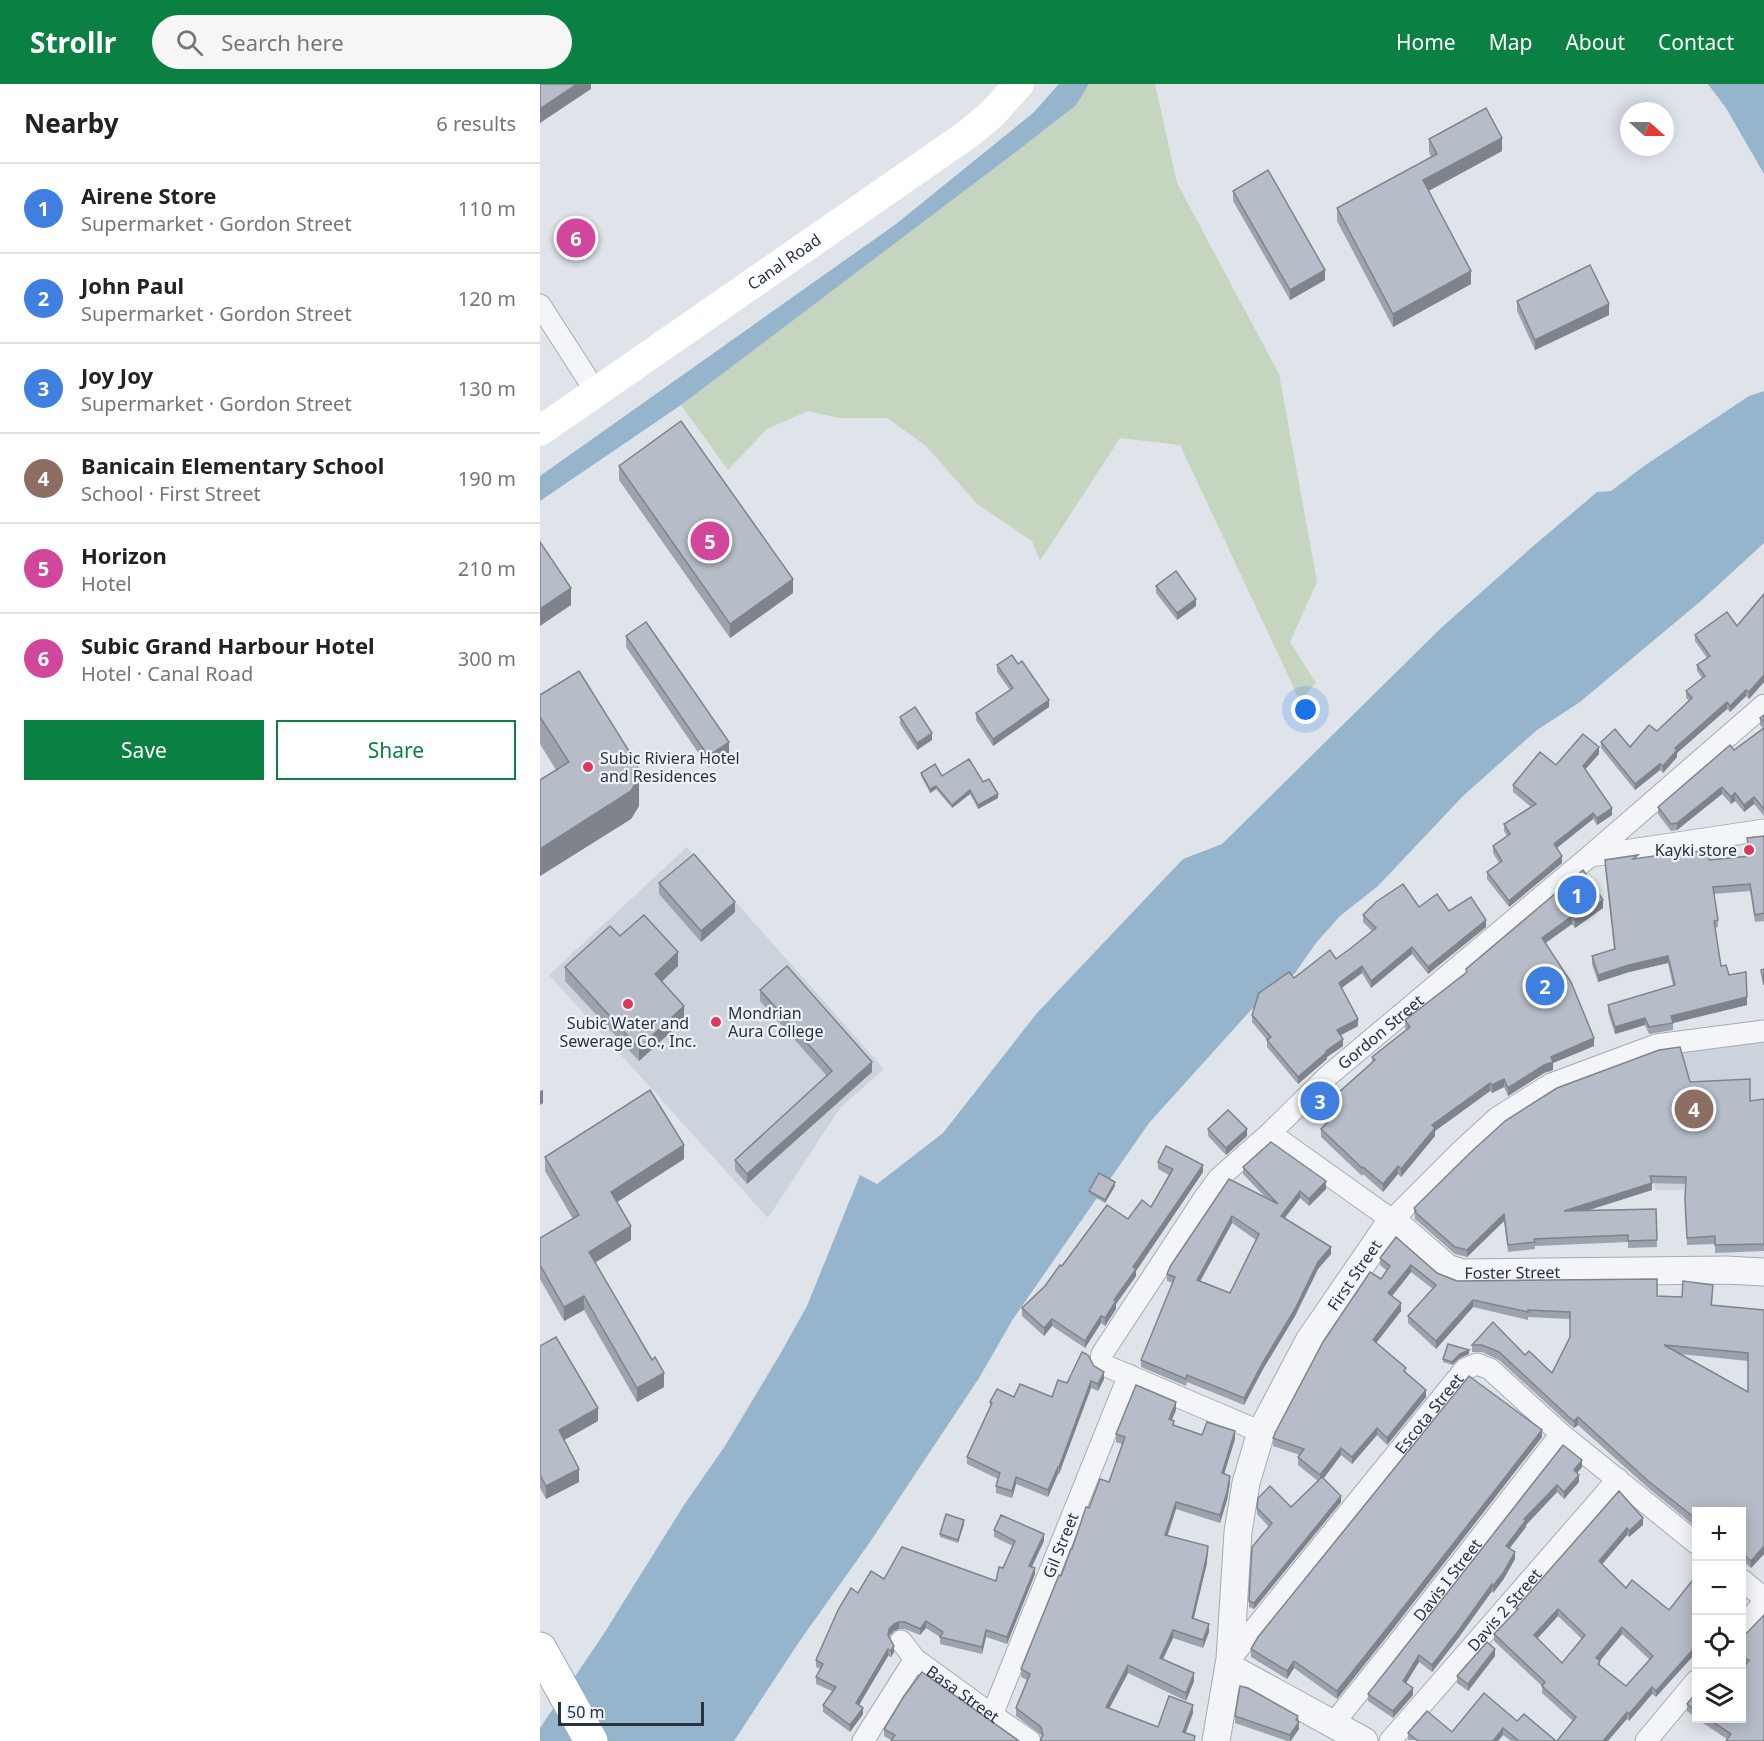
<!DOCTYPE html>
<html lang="en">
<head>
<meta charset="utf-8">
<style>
	body { margin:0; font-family:"Noto Sans",sans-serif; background:#f6f6f6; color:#222 }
	.controls { position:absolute; right:18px; bottom:18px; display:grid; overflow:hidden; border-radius:0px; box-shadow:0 3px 15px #0003 }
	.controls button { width:54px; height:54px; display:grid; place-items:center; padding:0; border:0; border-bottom:2px solid #e0e0e0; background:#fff; color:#222; font:30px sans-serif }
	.compass { position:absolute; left:1080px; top:18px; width:54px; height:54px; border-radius:50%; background:#fff; box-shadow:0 3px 15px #0003; rotate:111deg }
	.scale { position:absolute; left:18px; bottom:15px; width:146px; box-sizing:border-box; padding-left:6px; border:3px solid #273243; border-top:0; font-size:16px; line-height:21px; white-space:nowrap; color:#273243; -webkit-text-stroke:4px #eff3f7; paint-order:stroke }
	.you { position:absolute; left:766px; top:626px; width:21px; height:21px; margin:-15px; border:4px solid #fff; border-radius:50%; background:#1a73e8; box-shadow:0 0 0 9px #1a73e833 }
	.badge { display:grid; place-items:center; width:39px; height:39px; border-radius:50%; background:#0b8043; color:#fff; font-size:20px; font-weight:700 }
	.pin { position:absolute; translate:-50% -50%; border:3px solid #fff; box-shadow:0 2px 6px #0006 }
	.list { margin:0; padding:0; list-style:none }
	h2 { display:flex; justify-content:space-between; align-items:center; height:78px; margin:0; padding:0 24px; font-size:26px }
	h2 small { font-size:20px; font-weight:400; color:#767676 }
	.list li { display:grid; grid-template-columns:39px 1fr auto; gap:18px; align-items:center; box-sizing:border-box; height:90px; padding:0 24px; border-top:2px solid #e0e0e0 }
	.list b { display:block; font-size:22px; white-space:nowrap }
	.list p { margin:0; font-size:20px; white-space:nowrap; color:#767676 }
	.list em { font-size:20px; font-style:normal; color:#767676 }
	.actions { display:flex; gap:12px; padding:18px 24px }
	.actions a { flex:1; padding:14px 0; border:2px solid #0b8043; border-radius:0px; text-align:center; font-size:21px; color:#0b8043 }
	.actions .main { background:#0b8043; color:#fff }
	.icon { flex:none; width:33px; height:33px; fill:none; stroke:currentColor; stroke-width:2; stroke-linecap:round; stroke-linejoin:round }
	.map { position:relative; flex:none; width:1224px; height:1657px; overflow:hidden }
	header { display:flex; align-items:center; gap:36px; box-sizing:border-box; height:84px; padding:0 30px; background:#0b8043; color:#fff }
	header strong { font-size:28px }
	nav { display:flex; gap:33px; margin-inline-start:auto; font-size:21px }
	.search { width:420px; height:54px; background:#f6f6f6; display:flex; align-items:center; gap:15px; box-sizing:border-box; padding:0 21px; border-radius:33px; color:#767676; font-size:22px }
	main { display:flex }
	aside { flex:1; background:#fff }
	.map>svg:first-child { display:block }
	.built { fill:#cdd3dc }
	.green { fill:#c6d5c0 }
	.water { fill:#97b4cd }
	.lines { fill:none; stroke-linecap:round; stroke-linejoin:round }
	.minor-casing { stroke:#a4abb5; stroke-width:23 }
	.tertiary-casing { stroke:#a4abb5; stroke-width:29 }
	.primary-casing { stroke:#9ea9b7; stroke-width:35 }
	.minor { stroke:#f3f5f8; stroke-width:21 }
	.tertiary { stroke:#f3f5f8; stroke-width:27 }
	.secondary { stroke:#fff; stroke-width:30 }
	.primary { stroke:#fff; stroke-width:33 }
	.wall { fill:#9da3ac; fill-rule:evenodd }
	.shaded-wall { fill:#7f848c }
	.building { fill:#b6bdc8; stroke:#7f848c; stroke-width:1.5; fill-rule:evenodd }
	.poi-dot { fill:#db3959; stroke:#eff3f7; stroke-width:2 }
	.labels { text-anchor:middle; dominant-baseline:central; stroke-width:4.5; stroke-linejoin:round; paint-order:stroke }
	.street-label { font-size:16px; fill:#273243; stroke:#eff3f7 }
	.poi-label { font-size:16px; fill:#273243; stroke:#eff3f7; text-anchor:start }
</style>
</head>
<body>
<header>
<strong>Strollr</strong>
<div class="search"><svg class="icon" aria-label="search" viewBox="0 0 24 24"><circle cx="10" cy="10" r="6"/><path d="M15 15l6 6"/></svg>Search here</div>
<nav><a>Home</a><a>Map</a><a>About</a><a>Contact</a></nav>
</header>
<main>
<aside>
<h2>Nearby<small>6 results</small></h2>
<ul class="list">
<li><span class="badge" style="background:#3f7fe0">1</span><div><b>Airene Store</b><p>Supermarket · Gordon Street</p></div><em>110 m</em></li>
<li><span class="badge" style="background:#3f7fe0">2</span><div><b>John Paul</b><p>Supermarket · Gordon Street</p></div><em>120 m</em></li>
<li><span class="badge" style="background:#3f7fe0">3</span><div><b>Joy Joy</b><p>Supermarket · Gordon Street</p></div><em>130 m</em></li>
<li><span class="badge" style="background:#8d6e63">4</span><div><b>Banicain Elementary School</b><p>School · First Street</p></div><em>190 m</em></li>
<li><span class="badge" style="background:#d1479c">5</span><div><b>Horizon</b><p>Hotel</p></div><em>210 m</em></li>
<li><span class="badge" style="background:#d1479c">6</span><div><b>Subic Grand Harbour Hotel</b><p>Hotel · Canal Road</p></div><em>300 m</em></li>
</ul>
<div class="actions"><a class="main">Save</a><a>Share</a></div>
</aside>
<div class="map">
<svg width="1224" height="1657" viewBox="0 0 1224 1657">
	<rect width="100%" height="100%" fill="#dfe4ea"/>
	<g class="built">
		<path d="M 147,763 L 344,985 L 300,1024 L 228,1134 L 9,891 Z"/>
		<path d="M 1224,951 L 1224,1105 L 1116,1106 L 1100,1062 L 1123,967 Z"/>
	</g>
	<path class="green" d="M 549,0 L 615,0 L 637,99 L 739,290 L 777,498 L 750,558 L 776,599 L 760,617 L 640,361 L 580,354 L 500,477 L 492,457 L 437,420 L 386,362 L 347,334 L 299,334 L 268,327 L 227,345 L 188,386 L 141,321 L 535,21 Z"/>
	<g class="water">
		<path d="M 519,0 L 549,0 L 536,21 L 477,67 L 141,321 L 0,417 L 0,392 L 356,140 L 493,29 Z"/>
		<path d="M 1168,0 L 1224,0 L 1224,90 L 1186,24 Z"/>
		<path d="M 1224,307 L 1224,459 L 1162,516 L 1040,618 L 997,646 L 923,712 L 838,802 L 800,832 L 776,859 L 755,889 L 711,926 L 609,1039 L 473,1235 L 439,1294 L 330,1458 L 259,1558 L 194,1657 L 0,1657 L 0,1644 L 63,1551 L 144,1421 L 185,1362 L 239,1272 L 267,1222 L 320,1091 L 337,1100 L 403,1049 L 497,929 L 643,775 L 682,760 L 901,544 L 991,464 L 1057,408 L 1071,407 L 1104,382 L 1209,312 Z"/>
	</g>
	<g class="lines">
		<g class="minor-casing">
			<g id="minor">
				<path d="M 0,221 L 56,308"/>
				<path d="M 1051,772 L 1224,746"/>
				<path d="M 730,1049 L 852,1136 L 921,1067 L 957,1034 L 1011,1000 L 1116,961 L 1224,947"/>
				<path id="s1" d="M 721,1348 L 564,1281 L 561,1277 L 562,1270 L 665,1113 L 679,1094 L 730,1049 L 788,992 L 1050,772 L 1224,621"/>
				<path d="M 1202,1496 L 1224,1514"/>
				<path d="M 1202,1544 L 1224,1518"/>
				<path id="s2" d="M 361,1557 L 375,1575 L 452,1631 L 490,1657"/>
				<path id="s3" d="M 690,1575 L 925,1285 L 937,1280 L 950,1285 L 1021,1350 L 1156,1459"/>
				<path id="s4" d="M 452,1631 L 589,1291"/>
				<path id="s5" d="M 793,1640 L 862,1554 L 1021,1350"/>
				<path d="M 323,1657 L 375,1575"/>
				<path id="s6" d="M 850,1657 L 1078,1395"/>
				<path d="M 1106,1657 L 1156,1597"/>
			</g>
		</g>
		<g class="tertiary-casing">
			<g id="tertiary">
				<path d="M 689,1583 L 824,1657"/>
				<path id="s7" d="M 676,1657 L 690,1575 L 698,1448 L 706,1399 L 721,1348 L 769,1257 L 852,1136 L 907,1184 L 922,1189 L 1186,1186 L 1224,1188"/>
			</g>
		</g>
		<g class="primary-casing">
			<path id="primary" d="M 0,1565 L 51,1657"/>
		</g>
		<use href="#minor" class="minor"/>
		<use href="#tertiary" class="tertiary"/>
		<path class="secondary" id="s8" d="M 0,347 L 428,50 L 452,30 L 479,0"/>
		<use href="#primary" class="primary"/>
	</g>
	<g class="wall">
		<path d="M 889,55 L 962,67 L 888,107 L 931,200 L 853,243 L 797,137 L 797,124 L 891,73 L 889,68 Z"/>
		<path d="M 693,107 L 785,196 L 750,216 L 693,117 Z"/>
		<path d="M 977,217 L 1069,231 L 995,266 L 977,227 Z"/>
		<path d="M 79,382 L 253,509 L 190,554 L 79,396 Z"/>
		<path d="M 616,502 L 656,522 L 637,536 L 616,509 Z"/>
		<path d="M 1224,510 L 1224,598 L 1209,615 L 1206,612 L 1190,628 L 1187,625 L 1137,669 L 1137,673 L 1123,689 L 1120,686 L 1095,706 L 1061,664 L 1061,658 L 1090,663 L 1117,647 L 1149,617 L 1146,614 L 1146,607 L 1162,594 L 1157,587 L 1157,581 L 1167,574 L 1155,557 L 1155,551 L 1197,542 Z"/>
		<path d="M 86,552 L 189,669 L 168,683 L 86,563 Z"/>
		<path d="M 457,581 L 509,623 L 453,662 L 436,636 L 436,629 L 470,606 L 457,588 Z"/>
		<path d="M 0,611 L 99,722 L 91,735 L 0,792 L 0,696 L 16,686 L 0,660 Z"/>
		<path d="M 1224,631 L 1224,732 L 1214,720 L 1204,728 L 1195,717 L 1191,720 L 1182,710 L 1137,746 L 1131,747 L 1118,730 L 1118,723 L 1223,644 L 1220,641 L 1220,634 Z"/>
		<path d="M 360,633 L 392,656 L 377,666 L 360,640 Z"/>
		<path d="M 1059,670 L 1045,685 L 1072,731 L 1057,741 L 1053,735 L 1017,764 L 1022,779 L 969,823 L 947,795 L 947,788 L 959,779 L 953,769 L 953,762 L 967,752 L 964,747 L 964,740 L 991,723 L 973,708 L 973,701 L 1016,681 Z"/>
		<path d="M 381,689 L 443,698 L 458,714 L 438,725 L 430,710 L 412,724 L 396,705 L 390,709 L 381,692 Z"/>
		<path d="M 1224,752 L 1224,837 L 1215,838 L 1210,807 L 1174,810 L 1178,836 L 1178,843 L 1175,844 L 1181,882 L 1189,891 L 1207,921 L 1133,939 L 1133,946 L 1109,950 L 1105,941 L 1075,950 L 1068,928 L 1068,921 L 1133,902 L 1128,879 L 1089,888 L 1058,898 L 1052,880 L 1052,872 L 1074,865 L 1065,783 L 1065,776 L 1098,775 L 1143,770 L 1169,776 L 1209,772 L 1207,754 Z"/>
		<path d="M 1043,786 L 1063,824 L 1035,844 L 1032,840 L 1006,859 L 1054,962 L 1013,979 L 1013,986 L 1004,989 L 968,1012 L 964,1003 L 952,1009 L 950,1007 L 895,1047 L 895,1052 L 861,1093 L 858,1090 L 843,1108 L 823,1090 L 822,1092 L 781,1053 L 781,1045 L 786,1040 L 778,1035 L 778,1027 L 832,978 L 832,973 L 867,946 L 865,944 L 865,936 L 926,889 L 926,885 Z"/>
		<path d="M 119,799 L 195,828 L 161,858 L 119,810 Z"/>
		<path d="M 879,823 L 909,827 L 946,843 L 888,890 L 872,870 L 831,904 L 822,889 L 801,904 L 818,942 L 801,951 L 803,962 L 787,973 L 787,975 L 758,1000 L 727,963 L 727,956 L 712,938 L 712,931 L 754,894 L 796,875 L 811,864 L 832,847 L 823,838 L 823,831 Z"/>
		<path d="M 80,852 L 138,882 L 122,897 L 144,936 L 99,977 L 25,897 L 25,883 Z"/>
		<path d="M 220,906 L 332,988 L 207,1100 L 195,1086 L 195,1076 L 287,992 L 220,917 Z"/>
		<path d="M 1150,998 L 1210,1017 L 1224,1015 L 1224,1167 L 1175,1169 L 1175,1160 L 1147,1161 L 1145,1124 L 1146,1100 L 1112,1099 L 1112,1106 L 1048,1126 L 1116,1125 L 1117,1163 L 1088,1164 L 1088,1158 L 995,1162 L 995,1165 L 968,1168 L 964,1137 L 927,1173 L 915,1170 L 875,1135 L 874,1124 Z"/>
		<path d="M 668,1045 L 707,1052 L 686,1071 L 668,1052 Z"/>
		<path d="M 5,1073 L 144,1075 L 77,1118 L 91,1156 L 55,1179 L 124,1303 L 97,1318 L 44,1226 L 24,1237 L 0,1195 L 0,1154 L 33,1135 L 5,1087 Z"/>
		<path d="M 618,1078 L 663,1088 L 596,1187 L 596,1192 L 576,1220 L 576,1225 L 565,1242 L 561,1239 L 545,1264 L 512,1242 L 504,1252 L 482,1232 L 482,1224 L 505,1202 L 522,1182 L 588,1135 L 611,1123 L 629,1091 L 618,1085 Z"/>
		<path d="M 703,1083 L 786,1105 L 769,1122 L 760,1114 L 744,1134 L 791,1170 L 778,1185 L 755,1232 L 723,1285 L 704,1321 L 647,1298 L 646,1302 L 601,1283 L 601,1276 L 633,1199 L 627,1197 L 627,1190 L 689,1095 L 726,1114 L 703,1090 ZM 692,1139 L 716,1156 L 690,1209 L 660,1197 Z"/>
		<path d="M 575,1102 L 565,1119 L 549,1110 L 549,1107 Z"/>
		<path d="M 856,1153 L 897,1189 L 917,1197 L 1117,1212 L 1142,1213 L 1173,1208 L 1172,1221 L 1224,1226 L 1224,1470 L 1211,1484 L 1202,1476 L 1202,1428 L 1156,1428 L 1156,1443 L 1107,1403 L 1038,1341 L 1034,1344 L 1029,1340 L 959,1276 L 942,1268 L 932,1268 L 932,1261 L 953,1238 L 985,1271 L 1012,1289 L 1030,1253 L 1030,1235 L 988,1233 L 988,1236 L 933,1223 L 896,1265 L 868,1239 L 868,1232 L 893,1205 L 871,1188 L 852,1212 L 861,1227 L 836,1259 L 866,1289 L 886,1313 L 847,1361 L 837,1351 L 812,1380 L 801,1371 L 783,1395 L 801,1418 L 714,1525 L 709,1523 L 709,1517 L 729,1443 L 717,1430 L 717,1424 L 751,1423 L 778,1397 L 758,1381 L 758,1373 L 760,1371 L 733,1362 L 733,1354 L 847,1187 L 840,1181 L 840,1174 ZM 1140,1270 L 1208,1277 L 1208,1308 Z"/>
		<path d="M 0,1262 L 58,1337 L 24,1356 L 39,1398 L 6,1415 L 0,1404 Z"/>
		<path d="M 929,1270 L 920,1274 L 912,1281 L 903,1278 L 903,1275 Z"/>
		<path d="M 554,1282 L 564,1295 L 558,1307 L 551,1304 L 519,1390 L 518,1390 L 508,1413 L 476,1400 L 472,1414 L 456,1409 L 456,1402 L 458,1395 L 427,1380 L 427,1373 L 450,1324 L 450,1318 L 474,1313 L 512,1313 L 527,1299 Z"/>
		<path d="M 636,1326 L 631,1336 L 634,1341 L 662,1351 L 695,1355 L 684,1390 L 690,1399 L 687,1416 L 680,1439 L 636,1425 L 628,1451 L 667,1479 L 653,1535 L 669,1548 L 663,1564 L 633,1554 L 623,1575 L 654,1597 L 646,1617 L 588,1589 L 569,1624 L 618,1643 L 653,1629 L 645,1649 L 655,1657 L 502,1653 L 501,1651 L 476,1632 L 476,1624 L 487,1596 L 481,1593 L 481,1585 L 549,1424 L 569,1398 L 582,1360 L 576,1358 L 576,1350 Z"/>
		<path d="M 1002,1353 L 852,1546 L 797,1615 L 754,1584 L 747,1595 L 711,1573 L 711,1565 Z"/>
		<path d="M 1023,1361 L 1042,1383 L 1037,1389 L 1039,1398 L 1024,1415 L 1017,1408 L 986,1441 L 986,1443 L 969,1464 L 975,1475 L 963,1496 L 953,1509 L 952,1507 L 919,1553 L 892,1588 L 879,1578 L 866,1599 L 873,1611 L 853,1634 L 828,1617 L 828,1610 Z"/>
		<path d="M 1079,1407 L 1103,1441 L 1089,1453 L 1087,1451 L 1062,1480 L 1086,1504 L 1129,1526 L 1116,1613 L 1112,1610 L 1089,1637 L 1087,1635 L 1033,1637 L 1002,1609 L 1002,1602 L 954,1557 L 954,1550 L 976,1527 L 976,1524 ZM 1018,1532 L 1042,1555 L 1022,1579 L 997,1555 ZM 1082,1550 L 1110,1576 L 1086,1602 L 1060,1581 L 1060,1577 Z"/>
		<path d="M 424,1440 L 418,1459 L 400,1453 L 400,1450 Z"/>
		<path d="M 454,1446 L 504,1457 L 492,1483 L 495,1490 L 467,1560 L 446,1553 L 442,1570 L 400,1560 L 400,1553 L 386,1544 L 380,1551 L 365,1545 L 359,1545 L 354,1547 L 349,1552 L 354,1568 L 351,1573 L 348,1572 L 319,1621 L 323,1630 L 310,1648 L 283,1628 L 283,1621 L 292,1607 L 276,1600 L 276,1593 L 280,1585 L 276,1583 L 276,1576 L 318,1509 L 344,1495 L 456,1497 L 473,1462 L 454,1453 Z"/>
		<path d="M 1224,1531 L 1224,1657 L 1187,1655 L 1157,1635 L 1202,1635 L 1205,1581 L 1202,1580 L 1202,1554 Z"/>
		<path d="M 955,1572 L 928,1607 L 917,1599 L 917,1592 Z"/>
		<path d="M 1156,1609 L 1156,1634 L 1147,1627 L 1147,1620 Z"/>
		<path d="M 695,1632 L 758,1637 L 759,1645 L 751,1657 L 747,1657 L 695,1639 Z"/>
		<path d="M 977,1637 L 1016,1657 L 971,1657 L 963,1651 L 958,1657 L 868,1656 L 868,1649 L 912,1648 Z"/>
		<path d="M 344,1645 L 479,1657 L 351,1656 L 344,1652 Z"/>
	</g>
	<g class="shaded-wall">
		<path d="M 37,0 L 51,0 L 51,5 L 0,39 L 0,25 Z"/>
		<path d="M 962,54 L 962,67 L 883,110 L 883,96 Z"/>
		<path d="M 785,186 L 785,196 L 750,216 L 750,206 Z"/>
		<path d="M 931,187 L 931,200 L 853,243 L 853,230 Z"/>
		<path d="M 1069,220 L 1069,231 L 995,266 L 995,256 Z"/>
		<path d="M 253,495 L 253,509 L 190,554 L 190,540 Z"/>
		<path d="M 31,504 L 31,521 L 0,542 L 0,525 Z"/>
		<path d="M 656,515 L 656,522 L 637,536 L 637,529 Z"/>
		<path d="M 1224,591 L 1224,598 L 1209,615 L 1209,608 Z"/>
		<path d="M 1206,606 L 1206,612 L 1190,628 L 1190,622 Z"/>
		<path d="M 509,616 L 509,623 L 453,662 L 453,655 Z"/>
		<path d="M 1187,618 L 1187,625 L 1137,669 L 1137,673 L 1123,689 L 1123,682 L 1135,664 Z"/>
		<path d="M 392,649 L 392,656 L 377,666 L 377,659 Z"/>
		<path d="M 189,658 L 189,669 L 168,683 L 168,672 Z"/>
		<path d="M 1059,663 L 1059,670 L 1043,688 L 1043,682 Z"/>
		<path d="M 1120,680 L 1120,686 L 1095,706 L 1095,700 Z"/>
		<path d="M 99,694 L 99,722 L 91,735 L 0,792 L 0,765 Z"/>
		<path d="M 396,702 L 396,705 L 390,709 L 390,705 Z"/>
		<path d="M 1182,703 L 1182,710 L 1137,746 L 1137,739 Z"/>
		<path d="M 430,706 L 430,710 L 412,724 L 412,721 Z"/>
		<path d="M 1195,709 L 1195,717 L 1191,720 L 1191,713 Z"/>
		<path d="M 458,710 L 458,714 L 438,725 L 438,721 Z"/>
		<path d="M 1214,713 L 1214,720 L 1204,728 L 1204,721 Z"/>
		<path d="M 1072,724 L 1072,731 L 1057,741 L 1057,734 Z"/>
		<path d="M 1053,729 L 1053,735 L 1014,766 L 1014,760 Z"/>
		<path d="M 1022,772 L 1022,779 L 969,823 L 969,817 Z"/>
		<path d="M 1063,816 L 1063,824 L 1035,844 L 1035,836 Z"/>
		<path d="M 195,818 L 195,828 L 161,858 L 161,847 Z"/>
		<path d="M 1032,832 L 1032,840 L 1002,861 L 1002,854 Z"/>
		<path d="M 946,836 L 946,843 L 888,890 L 888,883 Z"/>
		<path d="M 872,863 L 872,870 L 831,904 L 831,897 Z"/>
		<path d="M 138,868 L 138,882 L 115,904 L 115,890 Z"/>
		<path d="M 1128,872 L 1128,879 L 1089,888 L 1058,898 L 1058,891 L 1089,881 Z"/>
		<path d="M 822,882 L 822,889 L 799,906 L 799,899 Z"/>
		<path d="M 1207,913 L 1207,921 L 1133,939 L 1131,932 Z"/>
		<path d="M 144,922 L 144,936 L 99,977 L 99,964 Z"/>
		<path d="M 1105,934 L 1105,941 L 1075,950 L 1075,943 Z"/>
		<path d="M 818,935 L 818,942 L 797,953 L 797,946 Z"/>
		<path d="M 1054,954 L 1054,962 L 1013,979 L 1013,986 L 1004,989 L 968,1012 L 968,1004 L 1011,973 Z"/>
		<path d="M 803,955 L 803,962 L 787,973 L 787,975 L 758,1000 L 758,993 L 786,967 Z"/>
		<path d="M 332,978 L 332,988 L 207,1100 L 207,1090 Z"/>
		<path d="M 964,995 L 964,1003 L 952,1009 L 952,1001 Z"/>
		<path d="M 950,999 L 950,1007 L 895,1047 L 895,1052 L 861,1093 L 861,1085 L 892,1041 Z"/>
		<path d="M 3,1006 L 3,1019 L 0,1021 L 0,1007 Z"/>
		<path d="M 707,1045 L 707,1052 L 686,1071 L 686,1064 Z"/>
		<path d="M 144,1061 L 144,1075 L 71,1122 L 71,1108 Z"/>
		<path d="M 663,1081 L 663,1088 L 596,1187 L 596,1192 L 576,1220 L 576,1225 L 565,1242 L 565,1234 L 574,1216 L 593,1183 Z"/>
		<path d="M 858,1082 L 858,1090 L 843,1108 L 843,1100 Z"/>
		<path d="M 786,1097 L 786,1105 L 769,1122 L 769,1115 Z"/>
		<path d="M 575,1098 L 575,1102 L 565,1119 L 565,1116 Z"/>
		<path d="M 1112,1099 L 1112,1106 L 1024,1134 L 1024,1127 Z"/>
		<path d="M 760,1107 L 760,1114 L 741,1139 L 741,1132 Z"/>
		<path d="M 964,1130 L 964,1137 L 927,1173 L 927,1166 Z"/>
		<path d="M 692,1132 L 692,1139 L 657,1203 L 657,1196 Z"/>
		<path d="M 91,1142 L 91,1156 L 49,1182 L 49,1168 Z"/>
		<path d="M 791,1163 L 791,1170 L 778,1185 L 755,1232 L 723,1285 L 704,1321 L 704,1314 L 723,1278 L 778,1178 Z"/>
		<path d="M 871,1181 L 871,1188 L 848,1217 L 848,1209 Z"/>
		<path d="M 44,1212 L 44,1226 L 24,1237 L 24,1223 Z"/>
		<path d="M 933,1216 L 933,1223 L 896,1265 L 896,1257 Z"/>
		<path d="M 861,1219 L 861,1227 L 833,1263 L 833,1256 Z"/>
		<path d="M 561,1232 L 561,1239 L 545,1264 L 545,1257 Z"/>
		<path d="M 512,1235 L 512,1242 L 504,1252 L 504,1244 Z"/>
		<path d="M 929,1266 L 929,1270 L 920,1274 L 912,1281 L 912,1278 L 920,1270 Z"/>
		<path d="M 564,1288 L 564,1295 L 558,1307 L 558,1300 Z"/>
		<path d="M 124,1289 L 124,1303 L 97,1318 L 97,1304 Z"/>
		<path d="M 551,1297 L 551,1304 L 519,1390 L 519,1383 Z"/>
		<path d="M 886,1306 L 886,1313 L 847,1361 L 847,1354 Z"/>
		<path d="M 636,1318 L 636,1326 L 629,1343 L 629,1335 Z"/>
		<path d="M 58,1324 L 58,1337 L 19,1359 L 19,1346 Z"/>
		<path d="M 1038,1333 L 1038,1341 L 1034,1344 L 1034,1337 Z"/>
		<path d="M 837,1344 L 837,1351 L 812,1380 L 812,1373 Z"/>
		<path d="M 1002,1346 L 1002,1353 L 852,1546 L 797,1615 L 797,1607 Z"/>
		<path d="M 695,1347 L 695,1355 L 682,1397 L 682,1389 Z"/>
		<path d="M 801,1364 L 801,1371 L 780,1399 L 780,1391 Z"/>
		<path d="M 1042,1376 L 1042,1383 L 1034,1393 L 1034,1386 Z"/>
		<path d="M 518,1383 L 518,1390 L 508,1413 L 508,1406 Z"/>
		<path d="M 39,1385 L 39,1398 L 6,1415 L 6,1402 Z"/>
		<path d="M 1039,1391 L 1039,1398 L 1024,1415 L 1024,1408 Z"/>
		<path d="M 690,1392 L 690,1399 L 687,1416 L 680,1439 L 680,1431 Z"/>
		<path d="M 476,1393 L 476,1400 L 472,1414 L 472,1407 Z"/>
		<path d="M 1017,1401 L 1017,1408 L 986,1441 L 986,1443 L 966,1469 L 966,1462 L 984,1435 Z"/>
		<path d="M 801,1412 L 801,1418 L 714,1525 L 714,1519 Z"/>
		<path d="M 636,1418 L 636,1425 L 625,1458 L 625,1451 Z"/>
		<path d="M 1103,1434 L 1103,1441 L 1089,1453 L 1089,1447 Z"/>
		<path d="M 424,1436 L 424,1440 L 418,1459 L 418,1456 Z"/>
		<path d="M 1087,1444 L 1087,1451 L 1059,1484 L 1059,1477 Z"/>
		<path d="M 504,1450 L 504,1457 L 489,1488 L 489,1482 Z"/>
		<path d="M 668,1462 L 667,1479 L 652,1542 L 652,1534 Z"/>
		<path d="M 1224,1462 L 1224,1470 L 1211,1484 L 1211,1477 Z"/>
		<path d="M 975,1468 L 975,1475 L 963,1496 L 953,1509 L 953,1502 Z"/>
		<path d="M 495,1484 L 495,1490 L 467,1560 L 467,1553 Z"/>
		<path d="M 952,1500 L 952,1507 L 919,1553 L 892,1588 L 892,1581 Z"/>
		<path d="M 1018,1525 L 1018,1532 L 994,1558 L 994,1551 Z"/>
		<path d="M 386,1537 L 386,1544 L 380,1551 L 380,1545 Z"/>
		<path d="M 359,1538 L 359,1545 L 354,1547 L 349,1552 L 348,1558 L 349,1545 L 354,1540 Z"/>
		<path d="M 669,1540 L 669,1548 L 663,1564 L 663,1556 Z"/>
		<path d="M 1082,1543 L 1082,1550 L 1056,1581 L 1056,1574 Z"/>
		<path d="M 446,1546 L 446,1553 L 442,1570 L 442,1563 Z"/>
		<path d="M 633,1546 L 633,1554 L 620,1581 L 620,1574 Z"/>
		<path d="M 354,1562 L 354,1568 L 351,1573 L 351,1567 Z"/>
		<path d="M 1156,1562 L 1156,1569 L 1116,1613 L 1116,1607 Z"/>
		<path d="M 348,1565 L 348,1572 L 316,1626 L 316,1619 Z"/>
		<path d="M 955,1565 L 955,1572 L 928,1607 L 928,1600 Z"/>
		<path d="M 879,1571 L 879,1578 L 863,1604 L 863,1597 Z"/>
		<path d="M 754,1577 L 754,1584 L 747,1595 L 747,1587 Z"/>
		<path d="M 588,1581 L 588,1589 L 566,1631 L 566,1623 Z"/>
		<path d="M 654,1589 L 654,1597 L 646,1617 L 646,1609 Z"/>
		<path d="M 1112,1603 L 1112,1610 L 1089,1637 L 1089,1630 Z"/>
		<path d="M 873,1604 L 873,1611 L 853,1634 L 853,1627 Z"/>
		<path d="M 653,1621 L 653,1629 L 643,1656 L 643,1648 Z"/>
		<path d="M 323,1624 L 323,1630 L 310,1648 L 310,1641 Z"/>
		<path d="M 1087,1628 L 1087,1635 L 1068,1657 L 1063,1657 Z"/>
		<path d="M 758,1632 L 759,1645 L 750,1657 L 750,1651 Z"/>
		<path d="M 963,1644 L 963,1651 L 958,1657 L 953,1657 Z"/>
	</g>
	<g class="building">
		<path d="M 0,0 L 37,0 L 0,25 Z"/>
		<path d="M 946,24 L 962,54 L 883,96 L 931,187 L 853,230 L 797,124 L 897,70 L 889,55 Z"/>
		<path d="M 728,86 L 785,186 L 750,206 L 693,107 Z"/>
		<path d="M 1050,181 L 1069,220 L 995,256 L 977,217 Z"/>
		<path d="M 141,337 L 253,495 L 190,540 L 79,382 Z"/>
		<path d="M 0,458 L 31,504 L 0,525 Z"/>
		<path d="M 636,487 L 656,515 L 637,529 L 616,502 Z"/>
		<path d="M 1224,510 L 1224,591 L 1209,608 L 1206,606 L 1190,622 L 1187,618 L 1135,664 L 1137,666 L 1123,682 L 1120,680 L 1095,700 L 1061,658 L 1075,645 L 1090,663 L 1109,641 L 1117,647 L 1152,614 L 1146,607 L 1165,592 L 1157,581 L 1170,572 L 1155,551 L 1187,528 L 1197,542 Z"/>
		<path d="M 106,538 L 189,658 L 168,672 L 86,552 Z"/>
		<path d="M 472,571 L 478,580 L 482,577 L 509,616 L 453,655 L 436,629 L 473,604 L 457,581 Z"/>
		<path d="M 39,587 L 97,680 L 99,694 L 91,707 L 0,765 L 0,696 L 29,678 L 0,633 L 0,611 Z"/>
		<path d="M 375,623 L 392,649 L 377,659 L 360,633 Z"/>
		<path d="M 1224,631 L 1224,638 L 1220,634 Z"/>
		<path d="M 1224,644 L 1224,725 L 1214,713 L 1204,721 L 1195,709 L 1191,713 L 1182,703 L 1137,739 L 1131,740 L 1118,723 L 1190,661 L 1194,666 Z"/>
		<path d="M 1043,650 L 1059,663 L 1043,682 L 1072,724 L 1057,734 L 1053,729 L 1014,760 L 1022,772 L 969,817 L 947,788 L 962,777 L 953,762 L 970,750 L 964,740 L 996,720 L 973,701 L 1000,668 L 1016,681 Z"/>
		<path d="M 429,675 L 443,698 L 449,695 L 458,710 L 438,721 L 430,706 L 412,721 L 396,702 L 390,705 L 381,689 L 395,680 L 402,692 Z"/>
		<path d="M 1224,752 L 1224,829 L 1215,831 L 1210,800 L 1173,803 L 1178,836 L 1174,837 L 1181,882 L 1186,881 L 1189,891 L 1206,888 L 1207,913 L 1131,932 L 1133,939 L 1109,943 L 1105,934 L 1075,943 L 1068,921 L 1135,901 L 1128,872 L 1089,881 L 1058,891 L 1052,872 L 1075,865 L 1065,776 L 1098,771 L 1093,775 L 1143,768 L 1140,771 L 1168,765 L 1169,776 L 1210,772 L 1207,754 Z"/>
		<path d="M 154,770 L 195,818 L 161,847 L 119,799 Z"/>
		<path d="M 1043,786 L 1063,816 L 1035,836 L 1032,832 L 1002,854 L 1031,898 L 1054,954 L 1011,973 L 1013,978 L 1004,981 L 968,1004 L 964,995 L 952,1001 L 950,999 L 892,1041 L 895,1044 L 861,1085 L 858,1082 L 843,1100 L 823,1083 L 822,1084 L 781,1045 L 791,1035 L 778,1027 L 835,976 L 832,973 L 870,943 L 865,936 L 927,888 L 926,885 Z"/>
		<path d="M 863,800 L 879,823 L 897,810 L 909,827 L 931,813 L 946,836 L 888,883 L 872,863 L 831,897 L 822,882 L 799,899 L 818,935 L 797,946 L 803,955 L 786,967 L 787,968 L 758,993 L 727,956 L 731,953 L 712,931 L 719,909 L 749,888 L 754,894 L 790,866 L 796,875 L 811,864 L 836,844 L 823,831 L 836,818 Z"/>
		<path d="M 104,831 L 138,868 L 115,890 L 144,922 L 99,964 L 25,883 L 70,842 L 80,852 Z"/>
		<path d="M 247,882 L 332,978 L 207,1090 L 195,1076 L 292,987 L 220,906 Z"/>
		<path d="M 1224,885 L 1224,901 L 1221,886 Z"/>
		<path d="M 1140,963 L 1150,998 L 1210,995 L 1210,1017 L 1224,1015 L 1224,1160 L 1175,1161 L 1175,1152 L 1147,1154 L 1145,1116 L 1146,1093 L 1110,1092 L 1112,1099 L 1024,1127 L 1116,1125 L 1117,1156 L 1088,1157 L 1088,1151 L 994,1155 L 995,1158 L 968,1161 L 964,1130 L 927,1166 L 915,1163 L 875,1128 L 876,1127 L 874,1124 L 930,1069 L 965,1037 L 1017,1004 L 1119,966 Z"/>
		<path d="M 110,1006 L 144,1061 L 71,1108 L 91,1142 L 49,1168 L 112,1276 L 115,1273 L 124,1289 L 97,1304 L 44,1212 L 24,1223 L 0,1181 L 0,1154 L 39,1131 L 5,1073 Z"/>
		<path d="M 688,1026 L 707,1045 L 686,1064 L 668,1045 Z"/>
		<path d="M 731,1058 L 786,1097 L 769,1115 L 760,1107 L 741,1132 L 791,1163 L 778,1178 L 755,1225 L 723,1278 L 704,1314 L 647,1291 L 646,1295 L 601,1276 L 635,1193 L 627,1190 L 631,1181 L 689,1095 L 738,1120 L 703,1083 ZM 692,1132 L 719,1150 L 690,1209 L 657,1196 Z"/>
		<path d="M 626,1062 L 663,1081 L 593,1183 L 596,1185 L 574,1216 L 576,1217 L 565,1234 L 561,1232 L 545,1257 L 512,1235 L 504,1244 L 482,1224 L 505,1202 L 520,1181 L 522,1182 L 567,1121 L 588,1135 L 602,1116 L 611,1123 L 633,1085 L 618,1078 Z"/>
		<path d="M 559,1089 L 575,1098 L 565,1116 L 549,1107 Z"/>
		<path d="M 856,1153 L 897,1189 L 917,1197 L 1117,1195 L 1117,1212 L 1142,1213 L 1143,1197 L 1173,1201 L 1171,1221 L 1224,1226 L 1224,1462 L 1211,1477 L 1202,1469 L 1202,1428 L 1156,1428 L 1156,1435 L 1107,1396 L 1038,1333 L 1034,1337 L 1029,1333 L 959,1268 L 942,1261 L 932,1261 L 953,1238 L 985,1271 L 989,1267 L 1012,1289 L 1030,1253 L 1030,1228 L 988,1226 L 988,1228 L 933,1216 L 896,1257 L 868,1232 L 896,1201 L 871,1181 L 848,1209 L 861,1219 L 833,1256 L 866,1284 L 864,1287 L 886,1306 L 847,1354 L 837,1344 L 812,1373 L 801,1364 L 780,1391 L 758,1373 L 764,1365 L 733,1354 L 736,1347 L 783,1258 L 830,1188 L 841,1195 L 850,1182 L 840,1174 ZM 1124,1261 L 1208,1269 L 1208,1308 Z"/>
		<path d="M 16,1253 L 58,1324 L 19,1346 L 39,1385 L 6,1402 L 0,1391 L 0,1262 Z"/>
		<path d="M 908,1260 L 929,1266 L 920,1270 L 912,1278 L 903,1275 Z"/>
		<path d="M 542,1268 L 548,1271 L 554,1282 L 564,1288 L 558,1300 L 551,1297 L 519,1383 L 518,1383 L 508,1406 L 476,1393 L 472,1407 L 456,1402 L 460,1389 L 427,1373 L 452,1319 L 450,1318 L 457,1305 L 474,1313 L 480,1300 L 512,1313 L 518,1296 L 527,1299 Z"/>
		<path d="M 929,1292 L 1002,1346 L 852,1538 L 797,1607 L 754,1577 L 747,1587 L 711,1565 L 718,1553 Z"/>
		<path d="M 596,1301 L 636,1318 L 629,1335 L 634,1337 L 633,1341 L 662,1351 L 667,1338 L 695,1347 L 682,1389 L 690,1392 L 687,1408 L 680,1431 L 636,1418 L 625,1451 L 668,1462 L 667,1471 L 652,1534 L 669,1540 L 663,1556 L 633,1546 L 620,1574 L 654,1589 L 646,1609 L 588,1581 L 566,1623 L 618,1643 L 629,1612 L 653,1621 L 643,1648 L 655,1652 L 654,1657 L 500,1657 L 503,1651 L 501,1643 L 476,1624 L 490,1590 L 481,1585 L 519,1491 L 521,1492 L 531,1465 L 532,1465 L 546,1423 L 549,1424 L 560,1395 L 569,1398 L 585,1353 L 576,1350 Z"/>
		<path d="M 1023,1361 L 1042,1376 L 1034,1386 L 1039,1391 L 1024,1408 L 1017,1401 L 984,1435 L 986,1436 L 966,1462 L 975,1468 L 963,1489 L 953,1502 L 952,1500 L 919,1546 L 892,1581 L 879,1571 L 863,1597 L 873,1604 L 853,1627 L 828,1610 Z"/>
		<path d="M 782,1393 L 801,1412 L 714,1519 L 709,1517 L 712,1463 L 732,1439 L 717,1424 L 718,1414 L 730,1402 L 751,1423 Z"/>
		<path d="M 1079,1407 L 1103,1434 L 1089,1447 L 1087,1444 L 1059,1477 L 1086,1504 L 1092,1496 L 1129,1526 L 1156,1492 L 1156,1562 L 1116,1607 L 1112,1603 L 1089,1630 L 1087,1628 L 1063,1657 L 1017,1657 L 1036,1633 L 1002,1602 L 1005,1598 L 954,1550 L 978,1525 L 976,1524 ZM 1018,1525 L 1045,1551 L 1022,1579 L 994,1551 ZM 1082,1543 L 1113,1572 L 1086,1602 L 1058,1580 L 1060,1577 L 1056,1574 Z"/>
		<path d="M 406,1430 L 424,1436 L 418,1456 L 400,1450 Z"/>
		<path d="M 461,1431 L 504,1450 L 489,1482 L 495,1484 L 467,1553 L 446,1546 L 442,1563 L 400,1553 L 403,1548 L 386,1537 L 380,1545 L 365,1538 L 359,1538 L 354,1540 L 349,1545 L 348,1551 L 354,1562 L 351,1567 L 348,1565 L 316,1619 L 323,1624 L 310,1641 L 283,1621 L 296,1603 L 276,1593 L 283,1580 L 276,1576 L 298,1526 L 311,1504 L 318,1509 L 331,1487 L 344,1495 L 362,1463 L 456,1497 L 459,1483 L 463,1484 L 475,1457 L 454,1446 Z"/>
		<path d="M 1224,1531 L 1224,1657 L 1186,1657 L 1191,1650 L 1168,1635 L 1202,1635 L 1202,1586 L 1209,1576 L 1202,1573 L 1202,1554 Z"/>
		<path d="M 947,1558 L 955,1565 L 928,1600 L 917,1592 Z"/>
		<path d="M 382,1588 L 479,1657 L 351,1657 L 355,1651 L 344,1645 L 364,1612 Z"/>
		<path d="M 700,1602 L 708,1604 L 758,1632 L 756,1636 L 759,1638 L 750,1651 L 695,1632 Z"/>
		<path d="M 944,1609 L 977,1637 L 984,1630 L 1016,1657 L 979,1657 L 963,1644 L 953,1657 L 878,1657 L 868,1649 L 887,1627 L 912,1648 Z"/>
		<path d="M 1156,1609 L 1156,1627 L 1147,1620 Z"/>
	</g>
	<g class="poi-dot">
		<circle cx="48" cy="683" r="6"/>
		<circle cx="1209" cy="766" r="6"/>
		<circle cx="88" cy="920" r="6"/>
		<circle cx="176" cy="938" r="6"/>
	</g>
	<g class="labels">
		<g class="street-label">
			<text stroke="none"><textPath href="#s8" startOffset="297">Canal Road</textPath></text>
			<text stroke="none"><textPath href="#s1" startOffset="612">Gordon Street</textPath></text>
			<text stroke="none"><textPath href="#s7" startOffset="702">Foster Street</textPath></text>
			<text stroke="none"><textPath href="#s7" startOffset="496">First Street</textPath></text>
			<text stroke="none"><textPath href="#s3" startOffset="316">Escota Street</textPath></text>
			<text stroke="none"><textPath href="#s4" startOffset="183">Gil Street</textPath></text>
			<text stroke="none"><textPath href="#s5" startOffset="184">Davis I Street</textPath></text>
			<text stroke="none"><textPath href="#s6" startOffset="174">Davis 2 Street</textPath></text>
			<text stroke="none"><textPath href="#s2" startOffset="82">Basa Street</textPath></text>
		</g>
		<g class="poi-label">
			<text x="60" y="674">Subic Riviera Hotel<tspan x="60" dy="18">and Residences</tspan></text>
			<text x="1197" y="766" text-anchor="end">Kayki store</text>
			<text x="188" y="929">Mondrian<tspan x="188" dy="18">Aura College</tspan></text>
			<text x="88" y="939" text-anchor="middle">Subic Water and<tspan x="88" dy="18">Sewerage Co., Inc.</tspan></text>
		</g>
	</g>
</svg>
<div class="controls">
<button>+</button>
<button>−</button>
<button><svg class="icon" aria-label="locate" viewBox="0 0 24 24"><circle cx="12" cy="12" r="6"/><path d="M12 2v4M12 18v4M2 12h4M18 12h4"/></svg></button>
<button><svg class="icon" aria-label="layers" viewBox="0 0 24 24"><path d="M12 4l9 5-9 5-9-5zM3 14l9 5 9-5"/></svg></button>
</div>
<svg class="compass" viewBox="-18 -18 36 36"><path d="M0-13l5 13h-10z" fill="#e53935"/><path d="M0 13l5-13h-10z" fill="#767676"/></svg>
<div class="scale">50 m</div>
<div class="you"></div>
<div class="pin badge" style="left:1037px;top:811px;background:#3f7fe0">1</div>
<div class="pin badge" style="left:1005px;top:902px;background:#3f7fe0">2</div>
<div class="pin badge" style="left:780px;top:1017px;background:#3f7fe0">3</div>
<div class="pin badge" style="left:1154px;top:1025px;background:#8d6e63">4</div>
<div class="pin badge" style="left:170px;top:457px;background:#d1479c">5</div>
<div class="pin badge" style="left:36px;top:154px;background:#d1479c">6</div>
</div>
</main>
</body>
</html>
